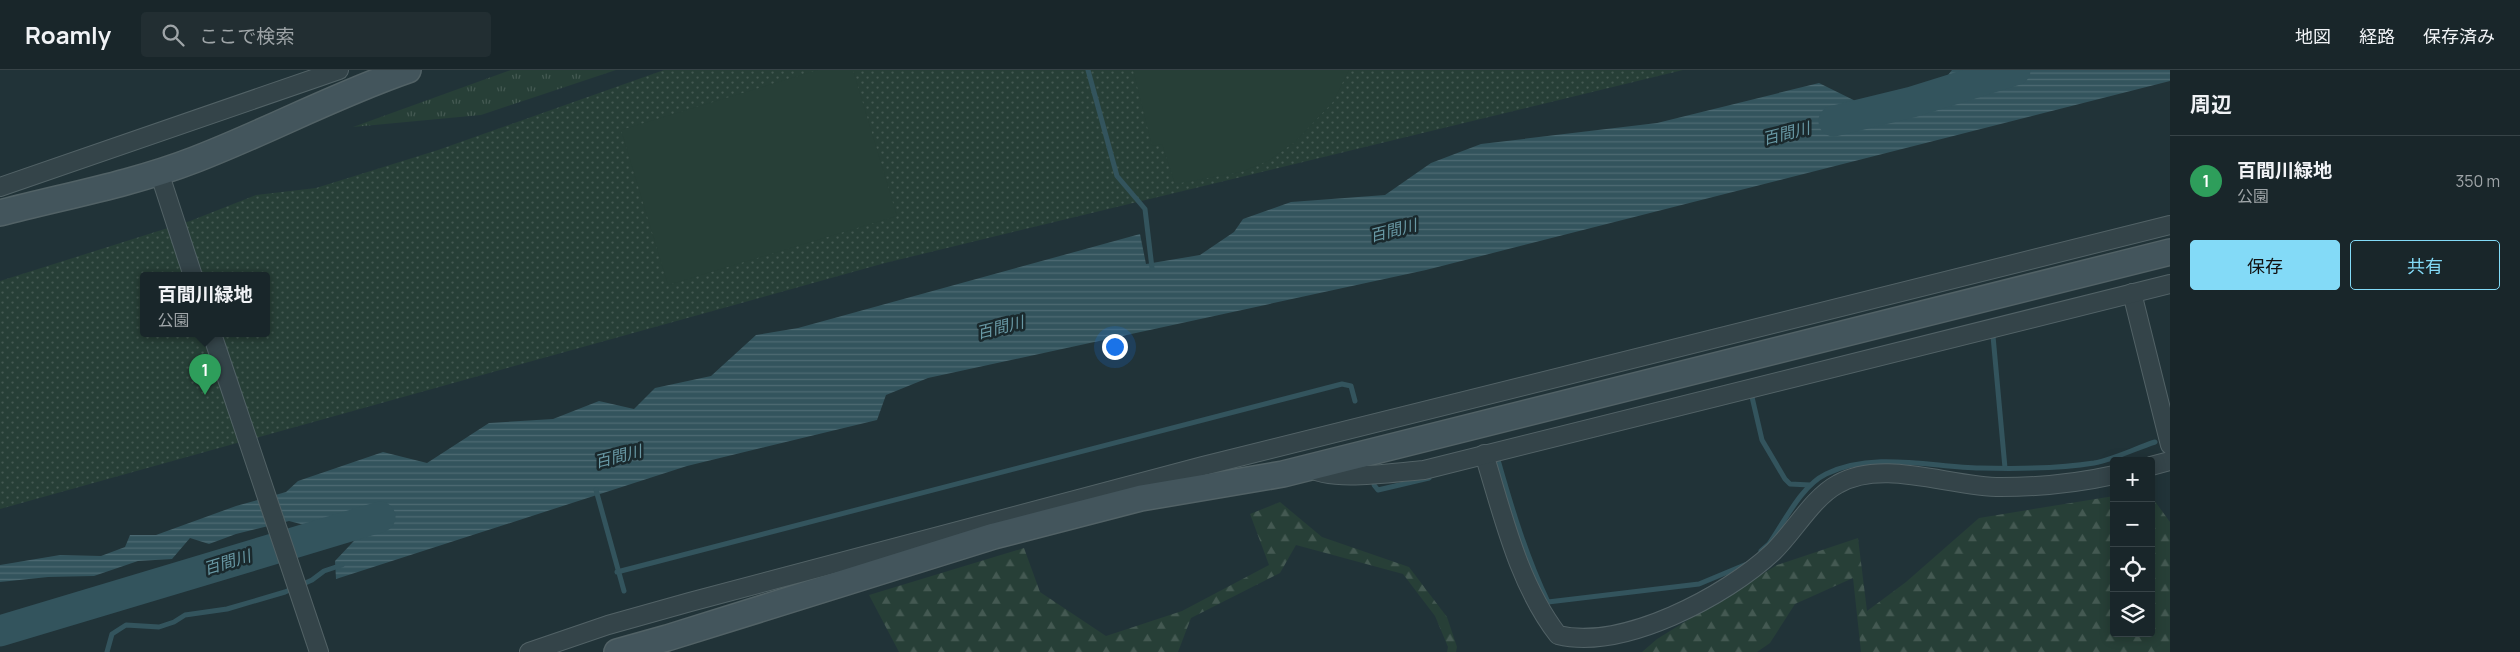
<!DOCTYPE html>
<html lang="ja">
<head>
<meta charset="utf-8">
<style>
	body { margin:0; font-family:Manrope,"Noto Sans JP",sans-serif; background:#222e32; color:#f1f3f6 }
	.controls { position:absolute; right:15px; bottom:15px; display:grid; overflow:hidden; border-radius:5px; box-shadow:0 2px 12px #0003 }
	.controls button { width:45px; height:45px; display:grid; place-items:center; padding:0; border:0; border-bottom:1px solid #374347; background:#19262a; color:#f1f3f6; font:25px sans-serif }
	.you { position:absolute; left:1114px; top:276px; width:18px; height:18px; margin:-12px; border:4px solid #fff; border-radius:50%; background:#1a73e8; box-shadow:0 0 0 8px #1a73e833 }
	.badge { display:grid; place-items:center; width:32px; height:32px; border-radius:50%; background:#83daf7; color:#fff; font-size:16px; font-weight:700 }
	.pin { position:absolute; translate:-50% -41px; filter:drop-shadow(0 1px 2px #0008) }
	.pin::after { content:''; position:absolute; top:26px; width:18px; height:15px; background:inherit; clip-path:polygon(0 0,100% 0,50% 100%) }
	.popup { position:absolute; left:140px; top:202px; width:130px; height:65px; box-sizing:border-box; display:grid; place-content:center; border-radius:5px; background:#19262a; filter:drop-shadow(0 1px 4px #0005); font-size:16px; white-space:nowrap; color:#9fa5a8 }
	.popup b { font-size:19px; color:#f1f3f6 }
	.popup::after { content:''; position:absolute; left:50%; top:100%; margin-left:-10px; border:10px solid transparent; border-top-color:#19262a }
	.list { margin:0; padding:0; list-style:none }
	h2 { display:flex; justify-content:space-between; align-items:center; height:65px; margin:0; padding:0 20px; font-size:21px }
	h2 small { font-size:16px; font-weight:400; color:#9fa5a8 }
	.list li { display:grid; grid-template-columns:32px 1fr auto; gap:15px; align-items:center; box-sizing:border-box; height:90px; padding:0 20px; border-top:1px solid #374347 }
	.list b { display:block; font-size:19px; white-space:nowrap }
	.list p { margin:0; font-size:16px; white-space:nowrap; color:#9fa5a8 }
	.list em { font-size:16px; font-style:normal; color:#9fa5a8 }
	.actions { display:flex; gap:10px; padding:15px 20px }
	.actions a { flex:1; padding:11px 0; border:1px solid #83daf7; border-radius:5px; text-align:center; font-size:18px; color:#83daf7 }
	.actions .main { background:#83daf7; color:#111 }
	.icon { flex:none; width:28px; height:28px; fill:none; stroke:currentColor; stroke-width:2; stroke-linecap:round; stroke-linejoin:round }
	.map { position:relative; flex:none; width:2170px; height:582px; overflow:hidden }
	header { display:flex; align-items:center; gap:30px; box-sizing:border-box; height:70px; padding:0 25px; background:#19262a; border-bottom:1px solid #374347 }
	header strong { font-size:24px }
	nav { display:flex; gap:28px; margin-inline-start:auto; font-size:18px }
	.search { width:350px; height:45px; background:#222e32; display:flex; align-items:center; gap:12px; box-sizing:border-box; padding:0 18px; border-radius:5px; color:#9fa5a8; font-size:19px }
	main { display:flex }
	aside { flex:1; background:#19262a }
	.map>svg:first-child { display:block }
	.grass { fill:url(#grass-tufts) }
	.forest { fill:url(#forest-firs) }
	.park { fill:url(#park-dots); fill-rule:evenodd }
	.pitch { fill:#273f37 }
	.water { fill:url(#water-rules) }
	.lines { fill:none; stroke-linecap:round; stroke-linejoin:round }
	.stream { stroke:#33545d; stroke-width:5 }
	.river { stroke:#33545d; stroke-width:31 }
	.street-casing { stroke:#526266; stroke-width:20 }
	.secondary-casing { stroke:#526266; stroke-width:28 }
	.street { stroke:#344449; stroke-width:18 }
	.secondary { stroke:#43555c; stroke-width:25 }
	.labels { text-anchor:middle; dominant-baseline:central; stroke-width:5; stroke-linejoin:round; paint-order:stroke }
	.water-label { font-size:16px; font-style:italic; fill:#6898a4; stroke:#1a292d }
</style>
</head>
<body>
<header>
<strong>Roamly</strong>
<div class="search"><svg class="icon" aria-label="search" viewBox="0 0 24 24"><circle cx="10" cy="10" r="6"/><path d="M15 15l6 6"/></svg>ここで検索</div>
<nav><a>地図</a><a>経路</a><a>保存済み</a></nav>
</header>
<main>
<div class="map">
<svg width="2170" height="582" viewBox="0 0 2170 582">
	<defs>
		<pattern id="grass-tufts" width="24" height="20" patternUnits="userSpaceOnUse" patternTransform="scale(1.25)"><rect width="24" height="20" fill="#273f37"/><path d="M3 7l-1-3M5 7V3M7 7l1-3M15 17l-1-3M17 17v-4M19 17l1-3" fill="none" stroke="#445952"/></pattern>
		<pattern id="forest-firs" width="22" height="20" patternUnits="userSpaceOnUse" patternTransform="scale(1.25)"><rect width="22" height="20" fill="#273f37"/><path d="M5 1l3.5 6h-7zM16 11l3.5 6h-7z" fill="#445952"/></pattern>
		<pattern id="park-dots" width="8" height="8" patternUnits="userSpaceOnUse" patternTransform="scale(1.25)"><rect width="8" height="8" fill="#273f37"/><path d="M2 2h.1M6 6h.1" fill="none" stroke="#445952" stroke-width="1.8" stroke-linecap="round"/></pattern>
		<pattern id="water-rules" width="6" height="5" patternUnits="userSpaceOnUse" patternTransform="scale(1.25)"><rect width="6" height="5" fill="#33545d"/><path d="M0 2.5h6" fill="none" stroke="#4e6b73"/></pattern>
	</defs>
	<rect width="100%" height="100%" fill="#213338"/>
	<path class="grass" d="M 511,0 L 616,0 L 481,45 L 353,57 Z"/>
	<g class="forest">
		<path d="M 2114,426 L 2114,563 L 2151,563 L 2151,426 L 2170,452 L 2170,582 L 1861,582 L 1853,508 L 1795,534 L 1770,573 L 1757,582 L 1642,582 L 1657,569 L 1777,495 L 1858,468 L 1867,541 L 1906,512 L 1979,448 Z"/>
		<path d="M 1280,432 L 1322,467 L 1409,497 L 1447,547 L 1457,577 L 1456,582 L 1447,582 L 1448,577 L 1435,546 L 1403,504 L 1296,475 L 1280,503 L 1191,548 L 1178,582 L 899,582 L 869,525 L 1024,478 L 1040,522 L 1106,566 L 1182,541 L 1269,495 L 1250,444 Z"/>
	</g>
	<path class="park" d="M 664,0 L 1683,0 L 885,193 L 0,439 L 0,211 L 190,151 L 256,125 L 316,118 L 438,80 ZM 144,206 L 266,206 L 266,264 L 144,264 Z"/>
	<g class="pitch">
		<path d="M 818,0 L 853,0 L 897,146 L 668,215 L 621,60 Z"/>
		<path d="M 1133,0 L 1349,0 L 1333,32 L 1295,72 L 1268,91 L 1241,102 L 1175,114 L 1162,74 L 1152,76 Z"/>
	</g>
	<path class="water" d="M 1952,0 L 2170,0 L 2170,11 L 1426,200 L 928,308 L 886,325 L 877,350 L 687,396 L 336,509 L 335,491 L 368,456 L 316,458 L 289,451 L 236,464 L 209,474 L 190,468 L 172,489 L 138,491 L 94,506 L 48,507 L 0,512 L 0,495 L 60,485 L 101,486 L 125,477 L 130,465 L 156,465 L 236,436 L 286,422 L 298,411 L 383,382 L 427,393 L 489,353 L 553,349 L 599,331 L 634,339 L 655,318 L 711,306 L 756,265 L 798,258 L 1140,164 L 1146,194 L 1200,185 L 1234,162 L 1243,149 L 1291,132 L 1385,125 L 1431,93 L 1481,74 L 1657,53 L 1819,13 L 1890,48 L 1918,42 Z"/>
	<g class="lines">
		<g class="stream">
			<path d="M 1088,0 L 1117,106 L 1145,139 L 1152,198"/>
			<path d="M 1993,266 L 2005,398"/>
			<path d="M 1752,327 L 1762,370 L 1785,409 L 1790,414 L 1810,415"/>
			<path d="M 1498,390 C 1512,439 1526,486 1548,532 L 1699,514 L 1747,494"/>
			<path d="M 1374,415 L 1378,420 L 1429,408"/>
			<path d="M 596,420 L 624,521"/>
			<path d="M 1761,481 L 1769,474 C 1785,451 1801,416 1826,404 C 1873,381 1931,397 1980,398 C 2018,399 2057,399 2094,393 C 2115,389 2136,378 2155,372"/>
			<path d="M 617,502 L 1342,314 L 1351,316 L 1355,331"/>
			<path d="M 107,582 L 112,564 L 126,555 L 159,557 L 174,552 L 185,545 L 227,539 L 285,522 L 312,510 L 324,501 L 342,495"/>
		</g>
		<g class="river">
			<path d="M 1834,51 L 1912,32 L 2015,0"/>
			<path d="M 0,561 L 380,447"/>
		</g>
		<g class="street-casing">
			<g id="street">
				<path d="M 159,102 L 193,206"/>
				<path d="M 0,117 L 339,0"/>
				<path d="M 2132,223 L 2170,375"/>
				<path d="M 212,264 L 319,582"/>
				<path d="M 1484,384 C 1503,445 1518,513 1558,565 C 1623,581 1726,526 1773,482 C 1794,462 1812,428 1838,414 C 1883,388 1950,417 2001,417 C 2038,417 2078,413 2114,405"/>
				<path d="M 2151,396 L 2170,391"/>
				<path d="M 1308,397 C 1330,413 1395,402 1424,400 L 2170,214"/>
				<path d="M 529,582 L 608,555 L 690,532 L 1203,396 L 2170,155"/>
			</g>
		</g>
		<g class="secondary-casing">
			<g id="secondary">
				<path d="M 0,143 C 65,126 132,114 194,90 C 267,62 335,25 408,0"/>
				<path d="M 617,582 L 667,568 L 994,466 L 1141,428 L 1283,404 L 2170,182"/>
			</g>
		</g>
		<use href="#street" class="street"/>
		<use href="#secondary" class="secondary"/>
	</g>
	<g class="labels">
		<g class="water-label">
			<text transform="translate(1786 63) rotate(-14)">百間川</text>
			<text transform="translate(1393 160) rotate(-14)">百間川</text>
			<text transform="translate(1000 257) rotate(-14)">百間川</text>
			<text transform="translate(618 386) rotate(-14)">百間川</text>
			<text transform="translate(227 492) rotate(-17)">百間川</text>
		</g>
	</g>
</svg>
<div class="controls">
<button>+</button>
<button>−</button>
<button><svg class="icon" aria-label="locate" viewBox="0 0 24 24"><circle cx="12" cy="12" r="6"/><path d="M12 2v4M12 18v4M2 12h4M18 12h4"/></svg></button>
<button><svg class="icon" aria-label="layers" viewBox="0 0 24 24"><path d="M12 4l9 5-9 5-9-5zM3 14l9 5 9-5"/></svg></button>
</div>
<div class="you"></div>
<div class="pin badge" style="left:205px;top:325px;background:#2e9e5b">1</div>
<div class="popup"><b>百間川緑地</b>公園</div>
</div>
<aside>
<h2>周辺<small></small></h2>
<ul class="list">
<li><span class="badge" style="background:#2e9e5b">1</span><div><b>百間川緑地</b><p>公園</p></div><em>350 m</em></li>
</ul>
<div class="actions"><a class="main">保存</a><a>共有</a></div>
</aside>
</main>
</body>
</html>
